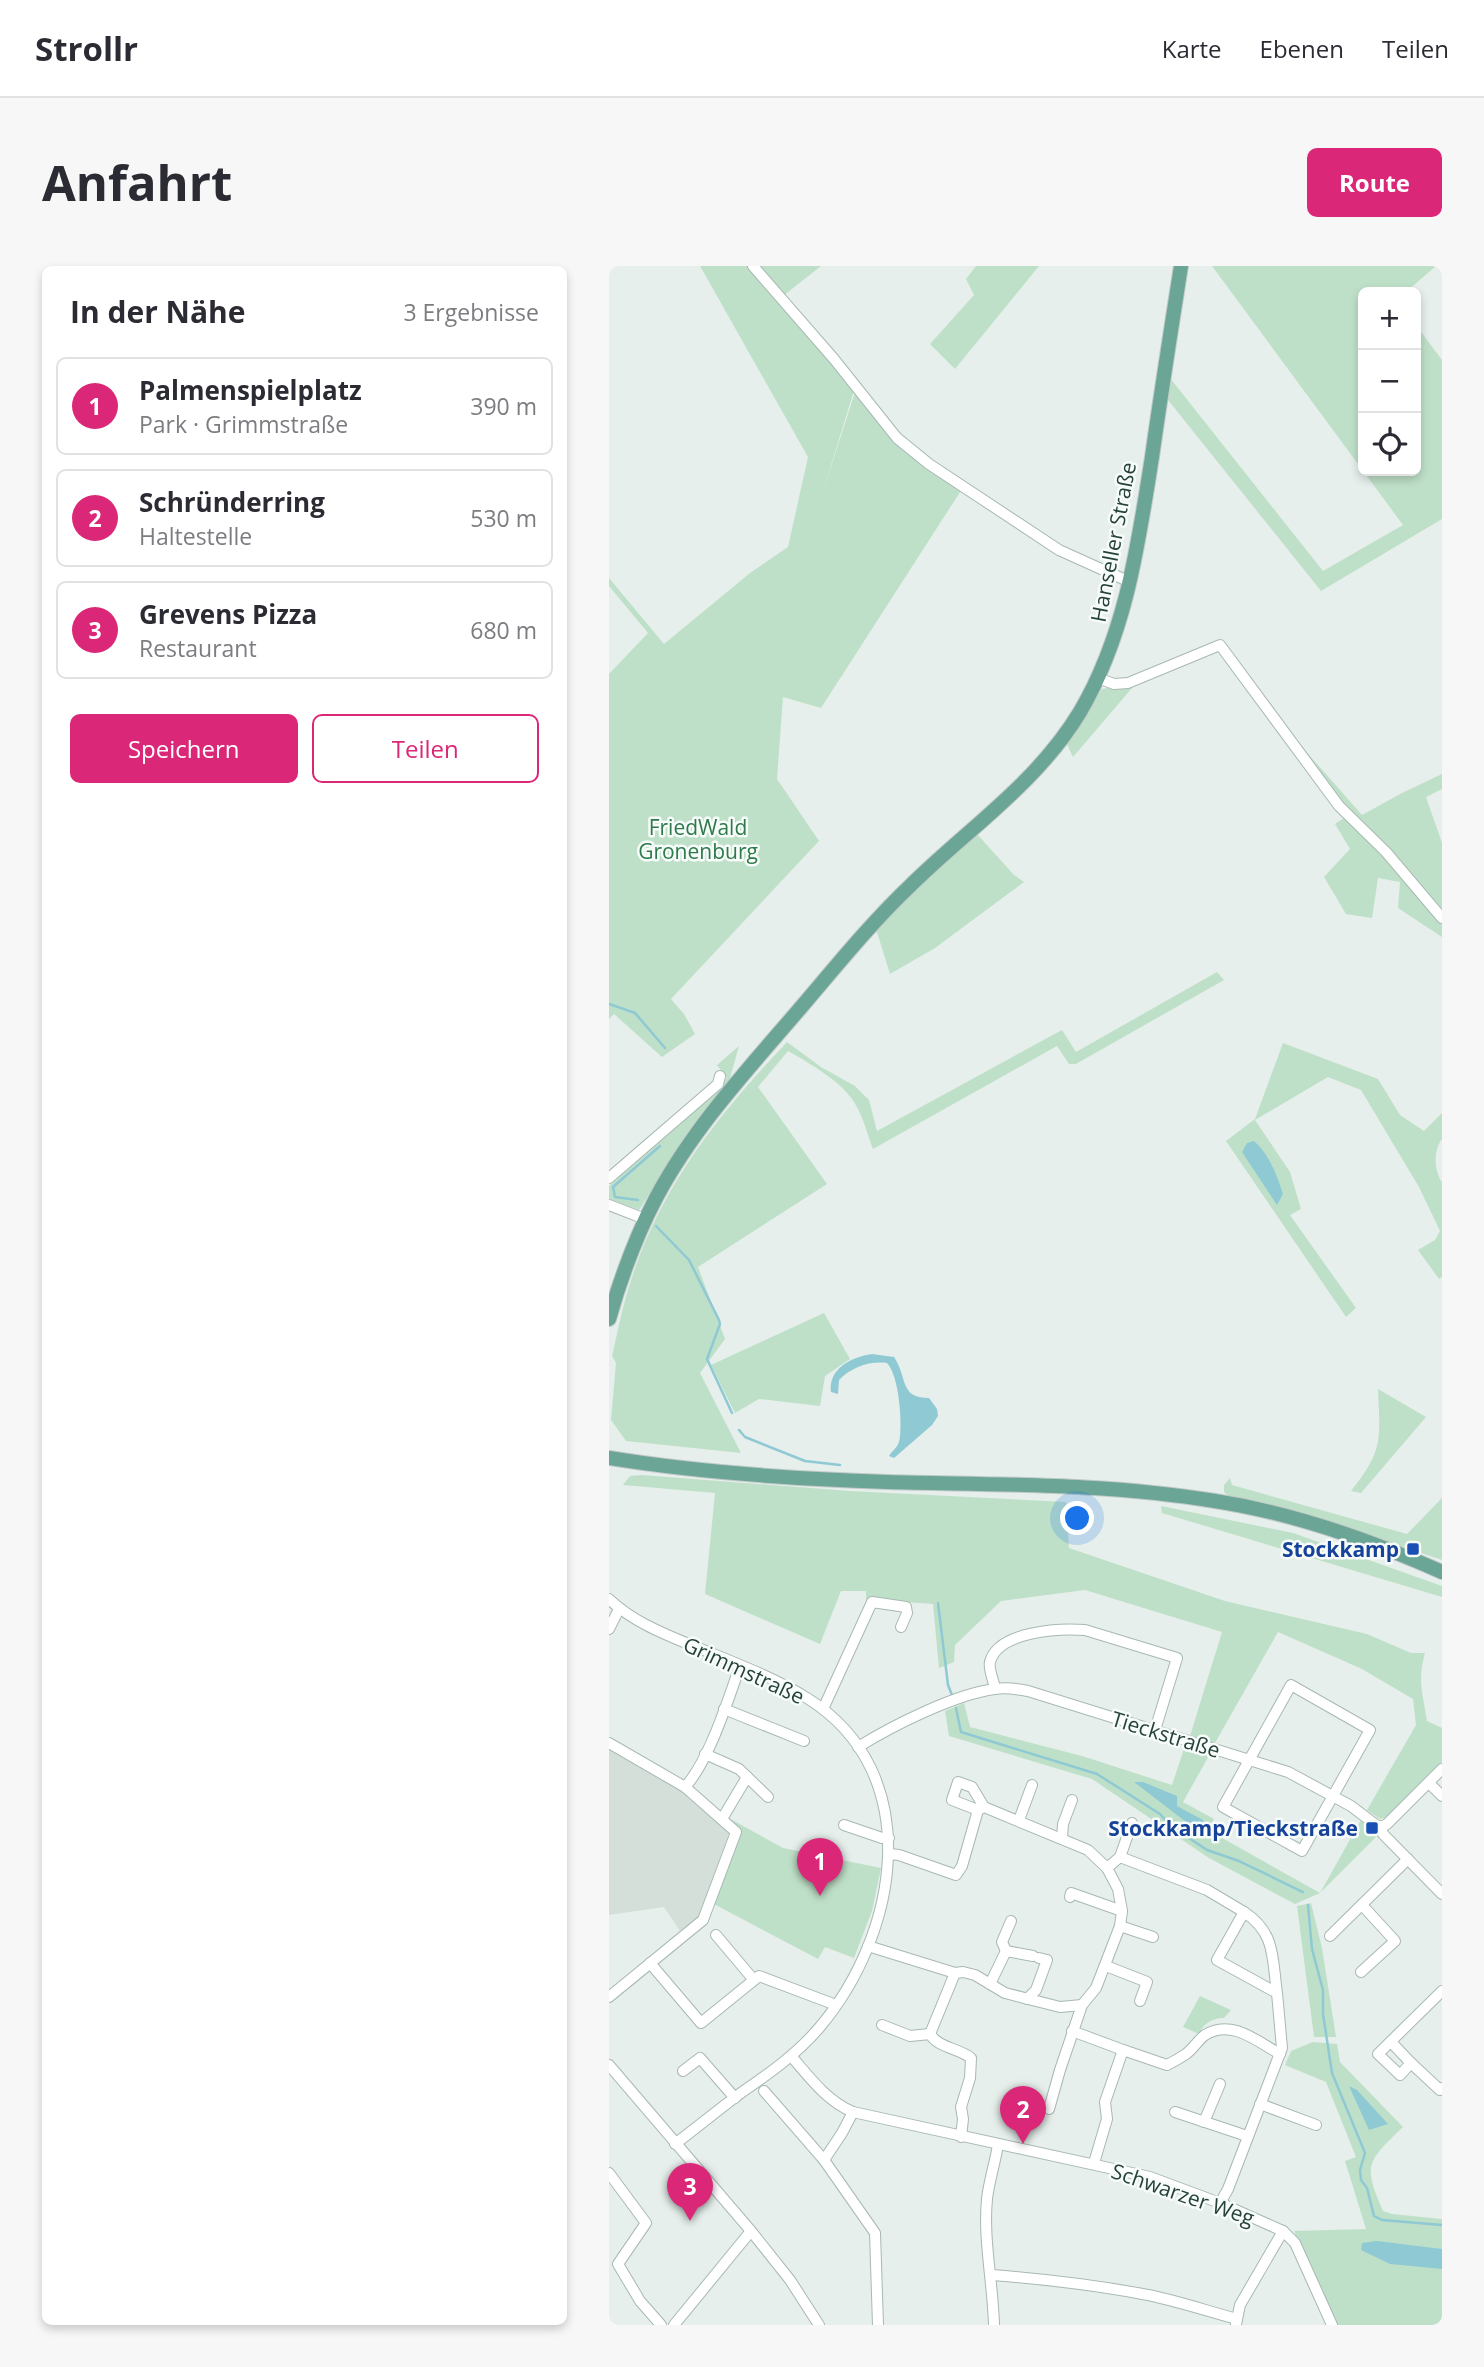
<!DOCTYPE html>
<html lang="de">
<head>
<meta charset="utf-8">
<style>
	body { margin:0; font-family:"Open Sans",sans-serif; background:#f7f7f7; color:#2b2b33 }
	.controls { position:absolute; right:21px; top:21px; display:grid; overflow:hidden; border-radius:10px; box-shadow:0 4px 10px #0003 }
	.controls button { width:63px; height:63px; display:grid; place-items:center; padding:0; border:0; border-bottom:2px solid #e1e1e2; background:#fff; color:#2b2b33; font:35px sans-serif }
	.you { position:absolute; left:469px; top:1253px; width:24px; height:24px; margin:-18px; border:5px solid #fff; border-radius:50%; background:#1a73e8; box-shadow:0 0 0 10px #1a73e833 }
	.badge { display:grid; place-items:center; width:46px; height:46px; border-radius:50%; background:#db2777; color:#fff; font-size:23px; font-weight:700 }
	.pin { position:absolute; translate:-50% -58px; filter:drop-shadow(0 2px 4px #0008) }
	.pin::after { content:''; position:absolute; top:37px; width:24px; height:21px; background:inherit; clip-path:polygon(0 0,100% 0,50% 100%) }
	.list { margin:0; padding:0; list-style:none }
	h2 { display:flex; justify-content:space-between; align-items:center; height:91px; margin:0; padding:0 28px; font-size:30px }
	h2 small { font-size:23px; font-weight:400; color:#7c7c81 }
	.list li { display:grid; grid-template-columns:46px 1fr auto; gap:21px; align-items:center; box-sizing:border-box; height:98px; margin:0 14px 14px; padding:0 14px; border:2px solid #e1e1e2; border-radius:10px }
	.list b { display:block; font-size:26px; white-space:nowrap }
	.list p { margin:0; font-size:23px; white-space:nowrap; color:#7c7c81 }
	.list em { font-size:23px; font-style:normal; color:#7c7c81 }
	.actions { display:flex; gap:14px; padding:21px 28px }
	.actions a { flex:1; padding:16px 0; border:2px solid #db2777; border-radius:10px; text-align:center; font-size:24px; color:#db2777 }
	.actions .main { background:#db2777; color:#fff }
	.icon { flex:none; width:38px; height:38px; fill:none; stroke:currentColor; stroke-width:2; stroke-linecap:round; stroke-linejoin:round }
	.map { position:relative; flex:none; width:833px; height:2059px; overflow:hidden; border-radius:10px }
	header { display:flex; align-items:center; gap:42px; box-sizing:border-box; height:98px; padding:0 35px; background:#fff; border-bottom:2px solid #e1e1e2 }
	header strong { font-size:33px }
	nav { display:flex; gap:38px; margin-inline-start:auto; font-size:24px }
	.intro { display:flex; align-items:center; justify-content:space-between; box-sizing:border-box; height:168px; padding:0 42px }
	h1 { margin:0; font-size:49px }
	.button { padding:18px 32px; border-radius:10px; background:#db2777; color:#fff; font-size:24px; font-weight:700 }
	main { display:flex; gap:42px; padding:0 42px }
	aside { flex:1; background:#fff; border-radius:10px; box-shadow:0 4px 10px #0003 }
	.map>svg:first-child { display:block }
	.built { fill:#d4dfda }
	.green { fill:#bfe0c8 }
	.water { fill:#8ec9d4 }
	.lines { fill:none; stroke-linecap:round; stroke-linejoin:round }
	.stream { stroke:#8ec9d4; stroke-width:2.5 }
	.minor-casing { stroke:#a8b8b2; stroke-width:12 }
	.major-casing { stroke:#c2cac8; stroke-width:16 }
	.minor { stroke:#fff; stroke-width:10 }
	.major { stroke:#6aa596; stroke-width:14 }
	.transit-dot { fill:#1a4fb4; stroke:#f7fbf9; stroke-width:2.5 }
	.labels { text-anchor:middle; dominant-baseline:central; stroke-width:5; stroke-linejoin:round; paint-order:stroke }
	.street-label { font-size:21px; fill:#24423a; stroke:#f7fbf9 }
	.park-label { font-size:21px; fill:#2d7a4b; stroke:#f7fbf9 }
	.transit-label { font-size:21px; font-weight:bold; fill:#164399; stroke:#f7fbf9; text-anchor:end }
</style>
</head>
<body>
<header>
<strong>Strollr</strong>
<nav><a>Karte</a><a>Ebenen</a><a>Teilen</a></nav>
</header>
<div class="intro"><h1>Anfahrt</h1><a class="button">Route</a></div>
<main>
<aside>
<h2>In der Nähe<small>3 Ergebnisse</small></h2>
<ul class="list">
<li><span class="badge">1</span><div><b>Palmenspielplatz</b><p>Park · Grimmstraße</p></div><em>390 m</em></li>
<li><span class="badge">2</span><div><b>Schründerring</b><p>Haltestelle</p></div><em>530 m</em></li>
<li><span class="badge">3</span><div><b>Grevens Pizza</b><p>Restaurant</p></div><em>680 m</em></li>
</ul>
<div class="actions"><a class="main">Speichern</a><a>Teilen</a></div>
</aside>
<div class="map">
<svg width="833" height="2059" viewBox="0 0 833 2059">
	<rect width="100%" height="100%" fill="#e6efeb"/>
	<path class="built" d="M 0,1483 L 73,1525 L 120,1567 L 89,1651 L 71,1665 L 55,1641 L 0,1649 Z"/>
	<g class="green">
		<path d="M 91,0 L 212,0 L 174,30 L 248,115 L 214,225 L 247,123 L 288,172 L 353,223 L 212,442 L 174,431 L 168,513 L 210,575 L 62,733 L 75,748 L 86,768 L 53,791 L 5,748 L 0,753 L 0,408 L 39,367 L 0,320 L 0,312 L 55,378 L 141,307 L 179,281 L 199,191 Z"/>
		<path d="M 367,0 L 430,0 L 346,103 L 321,78 L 365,29 L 357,13 Z"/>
		<path d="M 603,0 L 827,0 L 797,26 L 754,26 L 754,205 L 807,205 L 807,59 L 833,94 L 833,253 L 712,325 L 559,134 L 561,112 L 714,305 L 794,259 Z"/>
		<path d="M 526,417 L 523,422 L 464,491 L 458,478 L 493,423 Z"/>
		<path d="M 693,481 L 753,549 L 793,527 L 833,508 L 833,523 L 817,531 L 833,577 L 833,671 L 789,642 L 791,616 L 769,612 L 763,652 L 737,648 L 715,611 L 741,583 L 726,558 L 735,552 L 687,487 Z"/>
		<path d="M 368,568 L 405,609 L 415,616 L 326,682 L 281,708 L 267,663 L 306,624 Z"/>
		<path d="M 608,706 L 615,714 L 467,798 L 460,798 L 448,780 L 264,883 C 258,867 254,850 245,836 C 232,815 200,797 179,785 L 149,821 L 218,918 L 89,1001 L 116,1073 L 91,1107 L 132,1187 L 17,1175 L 2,1154 L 7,1097 L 3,1090 C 8,1069 12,1047 18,1027 C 48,925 106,852 178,776 L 212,801 L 246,820 L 260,834 L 268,865 L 453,764 L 467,786 Z"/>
		<path d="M 674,777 L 769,813 L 791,849 L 815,865 L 833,847 L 833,873 C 824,884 825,905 833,916 L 833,1011 L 830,1013 L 809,984 L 826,974 L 831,965 L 810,921 L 752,824 L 719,811 L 646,854 L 681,906 L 692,943 L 681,949 L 747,1042 L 737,1051 L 617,875 L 646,853 Z"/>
		<path d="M 130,780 L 121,812 L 79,868 L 30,944 L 0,933 L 0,920 L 118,812 L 108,799 Z"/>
		<path d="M 215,1047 L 241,1093 L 216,1110 L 211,1140 L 150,1133 L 126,1147 L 102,1099 Z"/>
		<path d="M 769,1123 L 817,1151 L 752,1227 L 742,1225 C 775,1184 771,1173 769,1123 Z"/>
		<path d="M 33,1209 L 241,1225 L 457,1236 L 460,1282 L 616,1335 L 758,1368 L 802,1387 L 816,1387 C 808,1415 814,1428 818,1455 L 833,1462 L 833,1496 L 778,1551 L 771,1553 L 758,1544 L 807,1459 L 804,1433 L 753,1403 L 669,1366 L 606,1477 L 581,1470 L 613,1366 L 476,1324 L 392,1335 L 346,1379 L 345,1396 L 330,1402 L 324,1338 L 257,1333 L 257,1325 L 232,1325 L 211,1378 L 96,1328 L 106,1227 L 14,1219 L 21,1210 Z"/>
		<path d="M 621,1212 L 623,1219 L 798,1268 L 833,1232 L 833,1294 L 702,1250 L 621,1231 L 615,1226 L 615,1219 Z"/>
		<path d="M 552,1240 L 684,1267 L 833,1320 L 833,1331 L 553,1247 Z"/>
		<path d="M 355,1437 L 361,1461 L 473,1490 L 563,1519 L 576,1480 L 601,1488 L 574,1536 L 605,1553 L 599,1564 L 711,1627 L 752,1554 L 768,1570 L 711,1627 L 686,1638 L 600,1592 L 483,1513 L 340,1470 L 336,1445 Z"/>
		<path d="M 118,1551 L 174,1582 L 272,1602 L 263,1645 L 245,1692 L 216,1681 L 209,1693 L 103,1637 L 128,1569 Z"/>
		<path d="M 702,1637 L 713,1682 L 727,1771 L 705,1771 L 688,1640 Z"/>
		<path d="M 591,1730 L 622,1744 L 615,1752 C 603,1752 595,1757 590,1768 L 574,1761 Z"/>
		<path d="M 704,1776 L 728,1778 L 731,1796 L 794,1861 C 759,1895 753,1898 774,1945 L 783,1948 L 833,1953 L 833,2059 L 729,2059 L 685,1965 L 757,1963 L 736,1895 L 747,1891 L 717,1816 L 676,1799 L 682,1785 Z"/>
	</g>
	<g class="water">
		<path d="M 645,875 C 660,888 668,909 674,928 L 668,939 L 633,886 L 638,877 Z"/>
		<path d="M 263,1088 L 285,1091 C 299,1112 290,1132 320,1132 L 328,1143 L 329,1150 L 323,1159 L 285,1192 L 280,1190 C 283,1185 288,1182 290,1176 C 294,1159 290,1109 278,1097 C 260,1095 243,1101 230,1114 L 229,1128 L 222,1126 C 219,1103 242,1091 263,1088 Z"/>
		<path d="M 525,1516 L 534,1516 L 568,1530 L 568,1540 L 594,1554 L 594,1565 L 585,1562 Z"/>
		<path d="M 740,1820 L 748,1824 L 779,1858 L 760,1864 Z"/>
		<path d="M 768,1975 L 833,1983 L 833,2003 L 781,1998 L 752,1984 L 753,1977 Z"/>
	</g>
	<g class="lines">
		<g class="stream">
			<path d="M 0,738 L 26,747 L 56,782"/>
			<path d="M 29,934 L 6,931 L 4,921 L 51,880"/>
			<path d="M 47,960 L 80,994 L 110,1054 L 111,1058 L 98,1093 L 123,1147"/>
			<path d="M 130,1164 L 136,1171 L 196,1195 L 231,1199"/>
			<path d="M 329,1337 L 339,1419 L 343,1429"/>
			<path d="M 347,1442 L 352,1466 L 488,1508 L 551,1548 L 562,1560 L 598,1584 L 630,1595 L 694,1626"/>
			<path d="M 699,1639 L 703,1683 L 714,1724 L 714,1748 L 723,1807 L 756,1887 L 751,1904 L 752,1914 L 758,1922 L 765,1950 L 773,1954 L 833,1959"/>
		</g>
		<g class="minor-casing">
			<g id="minor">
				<path d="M 144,0 L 225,93 L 288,172 L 320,198 L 450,284 L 521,316"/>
				<path d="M 489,412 L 505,418 L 519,417 L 611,379 L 730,540 L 777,586 L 833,652"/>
				<path d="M 0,912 L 109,818 L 111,810"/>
				<path d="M 0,939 L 36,953"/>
				<path d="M 0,1333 C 23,1355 53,1367 82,1379 C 121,1395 162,1410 198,1432 C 318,1507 290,1668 210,1762 C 187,1789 158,1809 129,1829 C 108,1845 87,1862 66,1878"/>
				<path d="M 0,1363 L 10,1343"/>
				<path d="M 682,1419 L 761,1464 L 693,1585 L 614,1541 Z"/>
				<path d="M 386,1423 C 385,1415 379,1403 381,1396 C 389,1365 451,1362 476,1364 L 568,1392 L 546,1464"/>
				<path d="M 115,1443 L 195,1475"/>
				<path d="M 214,1443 L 263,1336 L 297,1341 L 298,1347 L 292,1361"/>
				<path d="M 0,1477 L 76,1521 L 127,1566 L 94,1654 L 0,1731"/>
				<path d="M 249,1481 C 283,1460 346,1428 386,1423 C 397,1421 408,1423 419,1425 L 679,1506 L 742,1540 L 767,1559 L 772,1561 L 774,1568 L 833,1628"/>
				<path d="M 96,1488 L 130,1503 L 159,1531"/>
				<path d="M 820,1517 L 833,1530"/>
				<path d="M 76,1521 C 100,1495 119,1434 131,1400"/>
				<path d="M 369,1544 L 343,1534 L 349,1516 L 363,1521 L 375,1541"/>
				<path d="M 113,1553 L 138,1511"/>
				<path d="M 410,1554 L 423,1519"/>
				<path d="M 235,1559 L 273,1572 L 280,1572"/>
				<path d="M 772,1561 L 778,1558 L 833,1503"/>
				<path d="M 453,1572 L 454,1558 L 463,1534"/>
				<path d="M 280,1588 L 290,1589 L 347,1609 L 353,1600 L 369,1544 L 375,1541 L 479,1584 L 498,1602 L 509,1623 L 513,1645 L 511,1660 L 487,1722 L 473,1739 L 451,1804 L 440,1843"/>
				<path d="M 511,1591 L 523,1557"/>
				<path d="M 498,1602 L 511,1591 L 598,1624 L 635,1646"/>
				<path d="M 461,1631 L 462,1627 L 513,1645"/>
				<path d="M 511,1660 L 544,1671"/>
				<path d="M 107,1669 L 144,1713"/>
				<path d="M 721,1670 L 799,1593"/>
				<path d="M 259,1680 L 346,1707 L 354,1706 L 366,1709 L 396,1727 L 451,1741 L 473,1739"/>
				<path d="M 397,1685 L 393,1676 L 402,1655"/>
				<path d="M 41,1697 L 92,1757 L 150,1710 L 227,1739"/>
				<path d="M 497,1700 L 538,1716 L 531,1735"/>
				<path d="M 752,1706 L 786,1675 L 753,1639"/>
				<path d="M 381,1718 L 397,1685 L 424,1690"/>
				<path d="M 418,1733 L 427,1724 L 438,1694 L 430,1692"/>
				<path d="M 273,1759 L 301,1770 L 321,1768 C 329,1782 350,1782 362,1792 L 361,1812 L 352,1841 L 354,1853 L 352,1871"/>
				<path d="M 463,1765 L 514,1784"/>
				<path d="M 321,1768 L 346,1707"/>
				<path d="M 782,1776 L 802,1797 L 791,1809 L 769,1788 L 833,1725"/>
				<path d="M 183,1791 C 201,1812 218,1835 244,1846 L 541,1911 L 611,1937 L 674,1965 L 686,1977 L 723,2059"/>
				<path d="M 802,1797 L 831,1824 L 833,1822"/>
				<path d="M 0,1799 L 142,1965 L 181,2014 L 210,2059"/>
				<path d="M 74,1805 L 91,1792 L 126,1832"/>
				<path d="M 155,1825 L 215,1894"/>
				<path d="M 651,1838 L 707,1859"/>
				<path d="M 244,1846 L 233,1867 L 215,1894 L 266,1967 L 269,2059"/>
				<path d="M 566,1846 L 638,1870"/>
				<path d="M 595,1856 L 611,1818"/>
				<path d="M 485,1897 L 498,1853 L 496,1836 L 514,1784 L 558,1799 C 564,1796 571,1792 577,1788 C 584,1783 589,1774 596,1769 C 622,1752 649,1776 671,1788"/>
				<path d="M 0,1907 L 37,1957 L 9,1998 L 31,2035 L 52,2059"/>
				<path d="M 611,1937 L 619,1923 L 673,1782 L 668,1727 L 608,1694 L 635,1646 C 667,1667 663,1692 668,1727"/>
				<path d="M 383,2009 C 435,2013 487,2019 539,2029 C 569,2035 598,2045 628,2053"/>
				<path d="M 627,2058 L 631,2039 L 674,1965"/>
				<path d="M 65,2059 L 142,1965"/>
				<path d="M 385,2059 C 384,2018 374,1973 378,1933 C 380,1915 386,1897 389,1879"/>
			</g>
		</g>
		<g class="major-casing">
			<g id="major">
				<path d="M 0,1053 C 12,1011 27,970 47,932 C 85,860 142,800 194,739 C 229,698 263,656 302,619 C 360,562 428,517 471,446 C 517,368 529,279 543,191 C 552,127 562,64 572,0"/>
				<path d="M 0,1192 C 92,1207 186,1213 279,1216 C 388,1219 498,1217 606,1235 C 684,1247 761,1274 833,1306"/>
			</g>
		</g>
		<use href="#minor" class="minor"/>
		<use href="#major" class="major"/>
	</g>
	<g class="transit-dot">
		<rect x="797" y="1276" width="14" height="14" rx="3.5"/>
		<rect x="756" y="1555" width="14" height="14" rx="3.5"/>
	</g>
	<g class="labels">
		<g class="street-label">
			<text transform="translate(504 276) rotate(-79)">Hanseller Straße</text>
			<text transform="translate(135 1404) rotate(25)">Grimmstraße</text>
			<text transform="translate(557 1468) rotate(17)">Tieckstraße</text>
			<text transform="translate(574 1928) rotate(19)">Schwarzer Weg</text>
		</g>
		<g class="park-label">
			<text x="89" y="561">FriedWald<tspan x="89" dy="24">Gronenburg</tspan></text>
		</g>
		<g class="transit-label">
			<text x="790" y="1283">Stockkamp</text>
			<text x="749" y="1562">Stockkamp/Tieckstraße</text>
		</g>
	</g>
</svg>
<div class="controls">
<button>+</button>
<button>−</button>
<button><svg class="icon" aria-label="locate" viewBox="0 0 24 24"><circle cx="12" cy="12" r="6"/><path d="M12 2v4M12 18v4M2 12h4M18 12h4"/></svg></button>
</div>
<div class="you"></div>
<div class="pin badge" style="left:211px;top:1630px">1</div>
<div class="pin badge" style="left:414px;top:1878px">2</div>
<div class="pin badge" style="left:81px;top:1955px">3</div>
</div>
</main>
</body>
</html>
